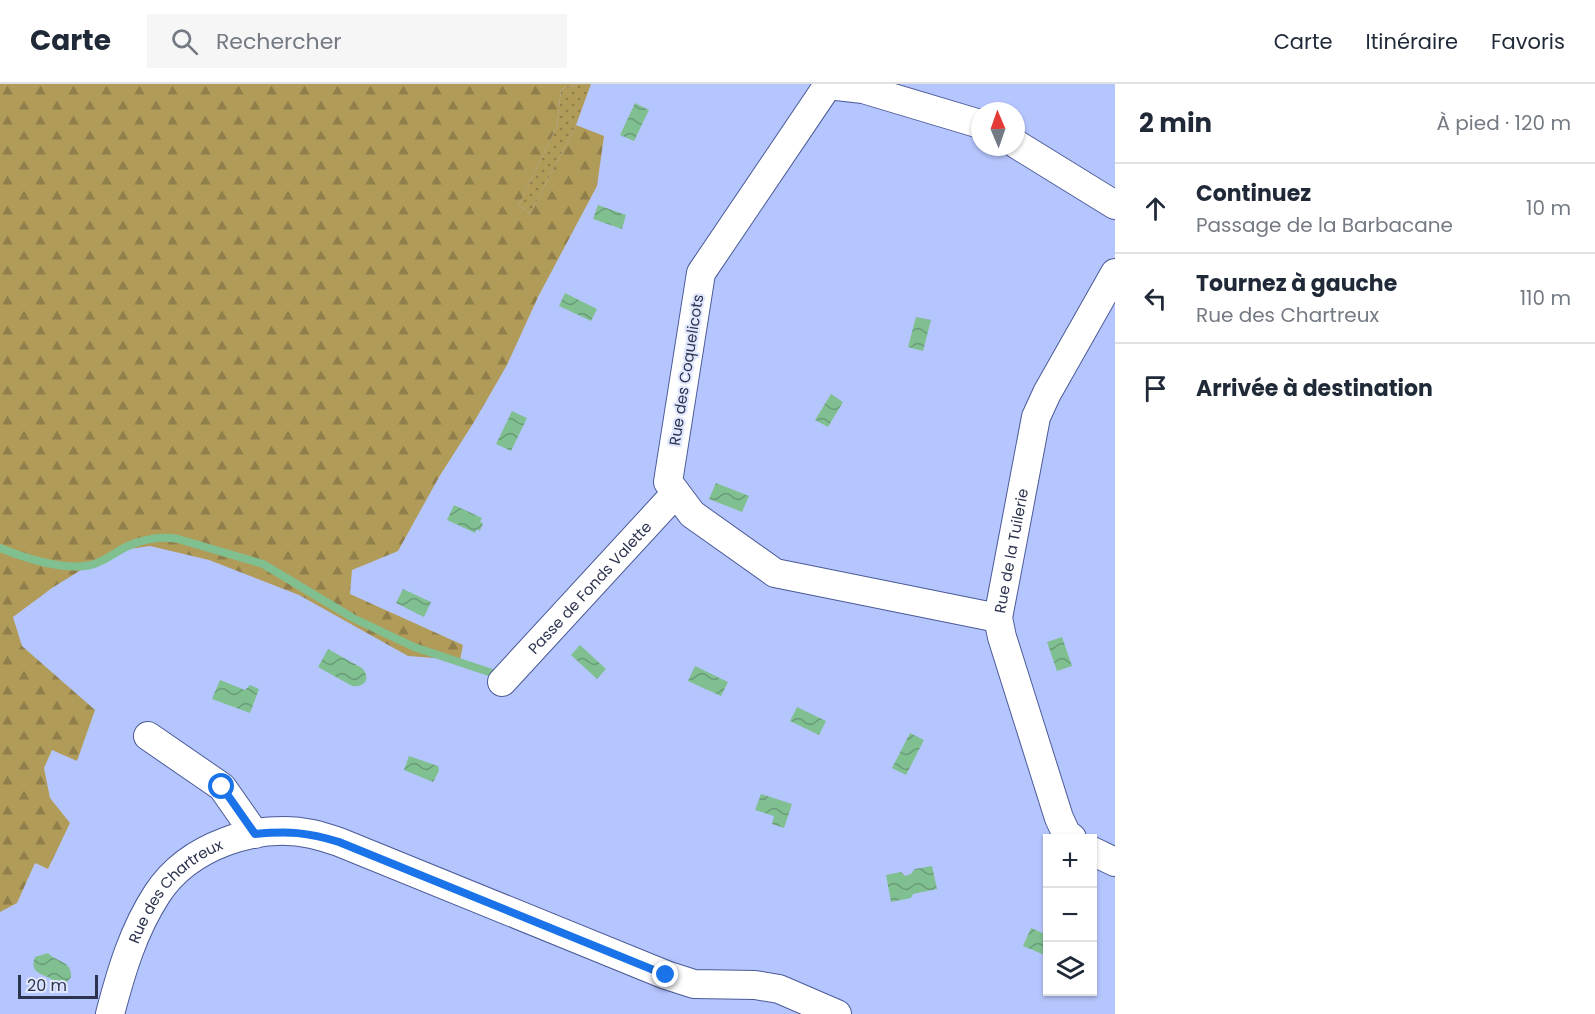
<!DOCTYPE html>
<html lang="fr">
<head>
<meta charset="utf-8">
<style>
	body { margin:0; font-family:Poppins,sans-serif; background:#f6f6f7; color:#1f2937 }
	.controls { position:absolute; right:18px; bottom:18px; display:grid; overflow:hidden; border-radius:0px; box-shadow:0 2px 4px #0004 }
	.controls button { width:54px; height:54px; display:grid; place-items:center; padding:0; border:0; border-bottom:2px solid #e0e1e3; background:#fff; color:#1f2937; font:30px sans-serif }
	.compass { position:absolute; left:971px; top:18px; width:54px; height:54px; border-radius:50%; background:#fff; box-shadow:0 2px 4px #0004; rotate:358deg }
	.scale { position:absolute; left:18px; bottom:15px; width:80px; box-sizing:border-box; padding-left:6px; border:3px solid #2b334f; border-top:0; font-size:16px; line-height:21px; white-space:nowrap; color:#2b334f; -webkit-text-stroke:4px #e1e8fe; paint-order:stroke }
	.stop { position:absolute; width:18px; height:18px; margin:-14px; border:4px solid #1a73e8; border-radius:50%; background:#fff }
	.stop.end { background:#1a73e8; border-color:#fff; box-shadow:0 2px 6px #0008 }
	.list { margin:0; padding:0; list-style:none }
	h2 { display:flex; justify-content:space-between; align-items:center; height:78px; margin:0; padding:0 24px; font-size:26px }
	h2 small { font-size:20px; font-weight:400; color:#747a83 }
	.list li { display:grid; grid-template-columns:39px 1fr auto; gap:18px; align-items:center; box-sizing:border-box; height:90px; padding:0 24px; border-top:2px solid #e0e1e3 }
	.list b { display:block; font-size:22px; white-space:nowrap }
	.list p { margin:0; font-size:20px; white-space:nowrap; color:#747a83 }
	.list em { font-size:20px; font-style:normal; color:#747a83 }
	.icon { flex:none; width:33px; height:33px; fill:none; stroke:currentColor; stroke-width:2; stroke-linecap:round; stroke-linejoin:round }
	.map { position:relative; flex:none; width:1115px; height:930px; overflow:hidden }
	header { display:flex; align-items:center; gap:36px; box-sizing:border-box; height:84px; padding:0 30px; background:#fff; border-bottom:2px solid #e0e1e3 }
	header strong { font-size:28px }
	nav { display:flex; gap:33px; margin-inline-start:auto; font-size:21px }
	.search { width:420px; height:54px; background:#f6f6f7; display:flex; align-items:center; gap:15px; box-sizing:border-box; padding:0 21px; border-radius:0px; color:#747a83; font-size:22px }
	main { display:flex }
	aside { flex:1; background:#fff }
	.map>svg:first-child { display:block }
	.grass { fill:url(#grass-dots) }
	.forest { fill:url(#forest-firs) }
	.water { fill:url(#water-waves) }
	.lines { fill:none; stroke-linecap:round; stroke-linejoin:round }
	.stream { stroke:#80bf90; stroke-width:8 }
	.minor-casing { stroke:#4a5a97; stroke-width:30 }
	.minor { stroke:#fff; stroke-width:28 }
	.route { stroke:#1a73e8; stroke-width:8 }
	.labels { text-anchor:middle; dominant-baseline:central; stroke-width:4.5; stroke-linejoin:round; paint-order:stroke }
	.street-label { font-size:15px; fill:#2b334f; stroke:#e1e8fe }
</style>
</head>
<body>
<header>
<strong>Carte</strong>
<div class="search"><svg class="icon" aria-label="search" viewBox="0 0 24 24"><circle cx="10" cy="10" r="6"/><path d="M15 15l6 6"/></svg>Rechercher</div>
<nav><a>Carte</a><a>Itinéraire</a><a>Favoris</a></nav>
</header>
<main>
<div class="map">
<svg width="1115" height="930" viewBox="0 0 1115 930">
	<defs>
		<pattern id="grass-dots" width="8" height="8" patternUnits="userSpaceOnUse" patternTransform="scale(1.5)"><rect width="8" height="8" fill="#b19b58"/><path d="M2 2h.1M6 6h.1" fill="none" stroke="#907f4b" stroke-width="1.8" stroke-linecap="round"/></pattern>
		<pattern id="forest-firs" width="22" height="20" patternUnits="userSpaceOnUse" patternTransform="scale(1.5)"><rect width="22" height="20" fill="#b19b58"/><path d="M5 1l3.5 6h-7zM16 11l3.5 6h-7z" fill="#907f4b"/></pattern>
		<pattern id="water-waves" width="16" height="10" patternUnits="userSpaceOnUse" patternTransform="scale(1.5)"><rect width="16" height="10" fill="#80bf90"/><path d="M0 5q4-4 8 0t8 0" fill="none" stroke="#699c78"/></pattern>
	</defs>
	<rect width="100%" height="100%" fill="#b5c6fe"/>
	<path class="grass" d="M 578,0 L 591,0 L 576,41 L 530,130 L 519,121 L 557,42 L 561,5 Z"/>
	<path class="forest" d="M 0,0 L 578,0 L 561,5 L 557,42 L 519,121 L 530,130 L 576,41 L 604,52 L 597,102 L 538,213 L 507,281 L 474,338 L 439,393 L 398,467 L 352,486 L 350,510 L 463,561 L 460,576 L 408,572 L 299,511 L 209,476 L 150,462 L 130,465 L 81,486 L 52,504 L 13,533 L 22,562 L 95,626 L 77,677 L 52,666 L 44,684 L 50,714 L 70,739 L 48,785 L 35,779 L 17,819 L 0,828 Z"/>
	<g class="water">
		<path d="M 635,19 L 649,26 L 634,57 L 620,51 Z"/>
		<path d="M 598,121 L 626,131 L 622,145 L 593,135 Z"/>
		<path d="M 565,209 L 597,225 L 591,237 L 559,222 Z"/>
		<path d="M 916,233 L 931,236 L 923,267 L 908,263 Z"/>
		<path d="M 831,310 L 843,318 L 828,343 L 815,336 Z"/>
		<path d="M 512,327 L 527,334 L 511,367 L 496,360 Z"/>
		<path d="M 716,399 L 749,412 L 742,428 L 709,415 Z"/>
		<path d="M 454,421 L 482,434 L 480,438 L 483,439 L 480,447 L 477,445 L 475,449 L 447,436 Z"/>
		<path d="M 403,505 L 431,518 L 424,533 L 396,519 Z"/>
		<path d="M 1062,553 L 1072,582 L 1057,587 L 1047,558 Z"/>
		<path d="M 580,561 L 606,585 L 597,595 L 571,571 Z"/>
		<path d="M 328,565 L 362,584 C 371,594 365,604 352,602 L 318,583 Z"/>
		<path d="M 695,582 L 728,598 L 721,612 L 688,597 Z"/>
		<path d="M 220,596 L 245,606 L 250,601 L 259,605 L 250,629 L 212,615 Z"/>
		<path d="M 797,623 L 826,637 L 819,651 L 790,637 Z"/>
		<path d="M 910,649 L 924,656 L 906,691 L 892,684 Z"/>
		<path d="M 409,672 L 438,682 L 439,687 L 433,698 L 404,686 Z"/>
		<path d="M 761,710 L 792,720 L 784,744 L 772,740 L 774,732 L 755,726 Z"/>
		<path d="M 932,782 L 937,805 L 913,810 L 911,814 L 891,818 L 886,791 L 901,788 L 905,792 L 911,790 L 915,785 Z"/>
		<path d="M 1031,844 L 1047,851 L 1047,872 L 1023,862 Z"/>
		<path d="M 48,869 C 57,879 72,876 71,893 L 65,901 L 57,902 C 52,888 27,894 35,873 Z"/>
	</g>
	<g class="lines">
		<path class="stream" d="M 0,464 C 24,474 64,487 91,481 C 104,478 115,468 128,462 C 144,455 161,452 178,455 L 263,480 L 353,534 L 414,563 L 495,590"/>
		<g class="minor-casing">
			<g id="minor">
				<path d="M 980,40 L 863,5 L 828,1 L 701,189 L 668,398 L 692,430 L 775,489 L 998,534"/>
				<path d="M 1016,60 L 1115,121"/>
				<path id="s1" d="M 502,598 L 676,409"/>
				<path d="M 148,652 L 222,703 L 255,750"/>
				<path id="s2" d="M 1072,754 L 1066,749 L 1059,734 L 1002,553 L 998,534 L 1036,333 L 1047,309 L 1115,189"/>
				<path d="M 1092,767 L 1115,778"/>
				<path id="s3" d="M 110,930 C 121,888 133,847 157,810 C 188,762 258,738 312,750 C 321,752 330,755 339,758 L 666,891 L 694,900 L 755,901 L 779,905 L 837,930"/>
			</g>
		</g>
		<use href="#minor" class="minor"/>
	</g>
	<g class="lines">
		<path class="route" d="M 222,703 L 255,750 C 288,747 307,748 339,758 L 666,891"/>
	</g>
	<g class="labels">
		<g class="street-label">
			<text transform="translate(686 286) rotate(-81)">Rue des Coquelicots</text>
			<text stroke="none"><textPath href="#s2" startOffset="302">Rue de la Tuilerie</textPath></text>
			<text stroke="none"><textPath href="#s1" startOffset="129">Passe de Fonds Valette</textPath></text>
			<text stroke="none"><textPath href="#s3" startOffset="144">Rue des Chartreux</textPath></text>
		</g>
	</g>
</svg>
<div class="controls">
<button>+</button>
<button>−</button>
<button><svg class="icon" aria-label="layers" viewBox="0 0 24 24"><path d="M12 4l9 5-9 5-9-5zM3 14l9 5 9-5"/></svg></button>
</div>
<svg class="compass" viewBox="-18 -18 36 36"><path d="M0-13l5 13h-10z" fill="#e53935"/><path d="M0 13l5-13h-10z" fill="#747a83"/></svg>
<div class="scale">20 m</div>
<div class="stop" style="left:222px;top:703px"></div>
<div class="stop end" style="left:666px;top:891px"></div>
</div>
<aside>
<h2>2 min<small>À pied · 120 m</small></h2>
<ul class="list">
<li><svg class="icon" aria-label="ahead" viewBox="0 0 24 24"><path d="M12 20V5M6 11l6-6 6 6"/></svg><div><b>Continuez</b><p>Passage de la Barbacane</p></div><em>10 m</em></li>
<li><svg class="icon" aria-label="left" viewBox="0 0 24 24"><path d="M17 20v-9H6M10 6l-5 5 5 5"/></svg><div><b>Tournez à gauche</b><p>Rue des Chartreux</p></div><em>110 m</em></li>
<li><svg class="icon" aria-label="arrive" viewBox="0 0 24 24"><path d="M6 21V4h12l-3 4 3 4H6"/></svg><div><b>Arrivée à destination</b></div></li>
</ul>
</aside>
</main>
</body>
</html>
